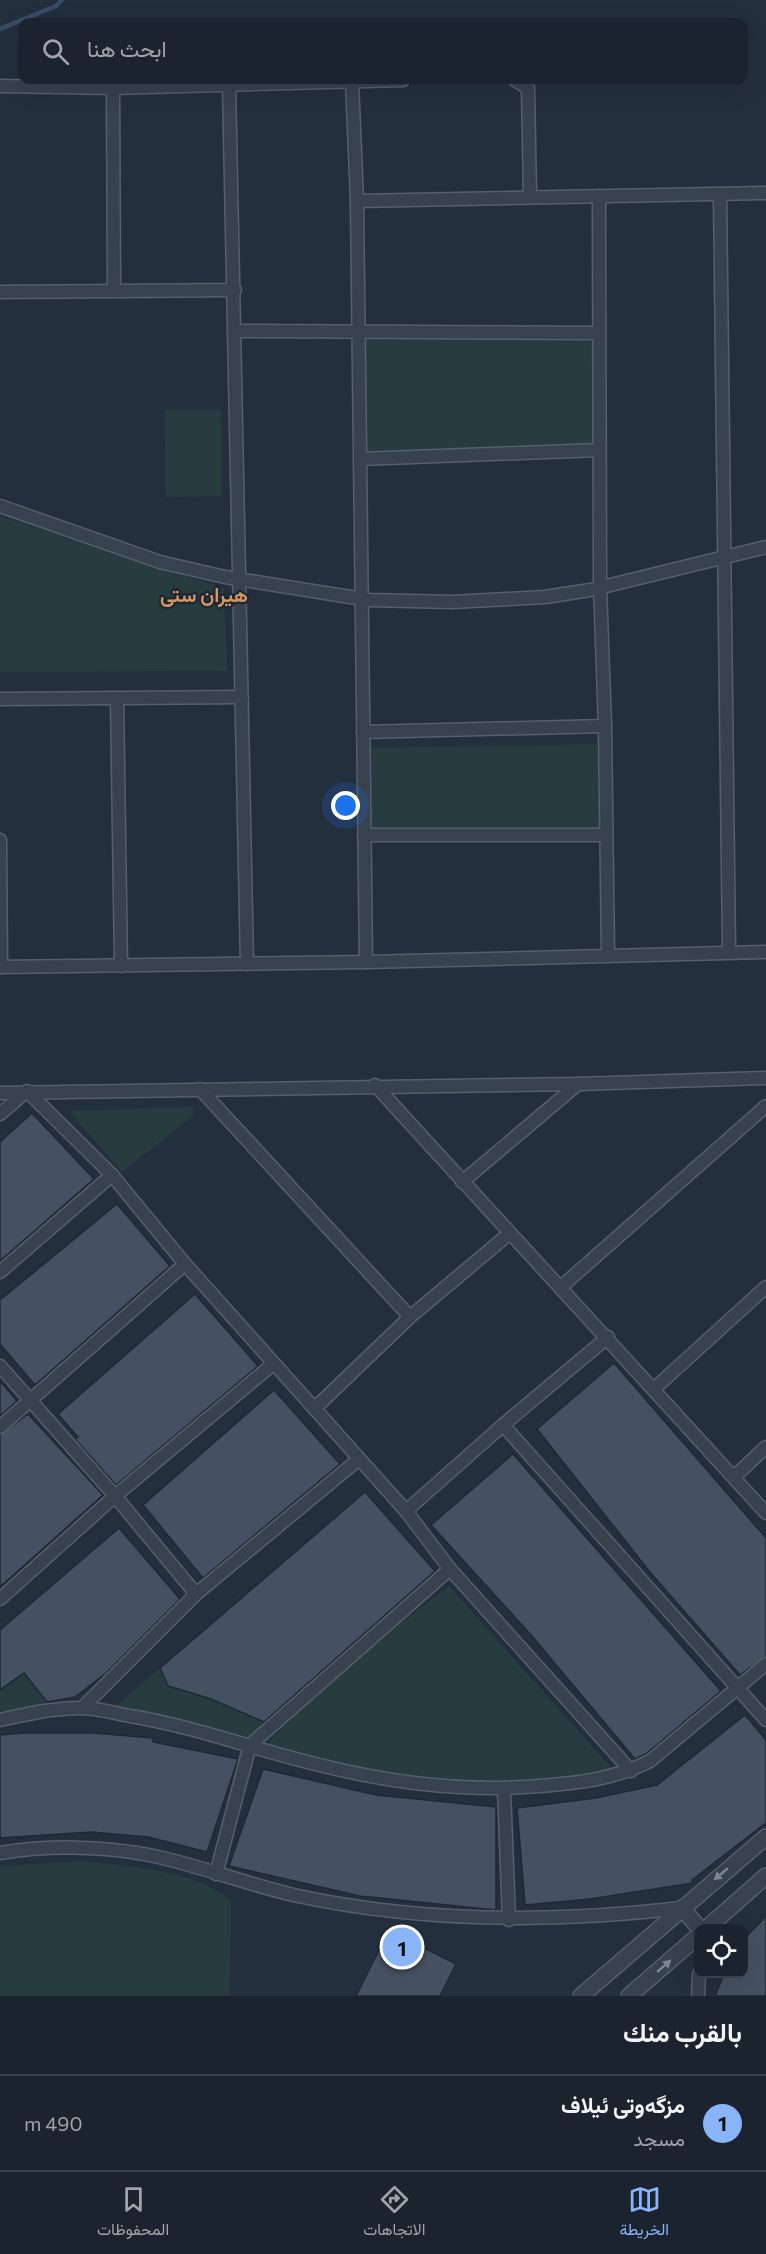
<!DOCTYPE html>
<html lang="ar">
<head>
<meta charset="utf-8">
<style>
	body { margin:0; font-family:Commissioner,Vazirmatn,sans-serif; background:#242b36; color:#f1f3f6; direction:rtl }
	.controls { position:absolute; right:18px; bottom:18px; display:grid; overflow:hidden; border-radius:12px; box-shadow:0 6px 24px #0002 }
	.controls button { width:54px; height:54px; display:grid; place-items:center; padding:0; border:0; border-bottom:2px solid #39404a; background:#1b232e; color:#f1f3f6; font:30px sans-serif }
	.you { position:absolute; left:346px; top:806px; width:21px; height:21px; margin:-15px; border:4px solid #fff; border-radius:50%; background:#1a73e8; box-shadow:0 0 0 9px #1a73e833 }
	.badge { display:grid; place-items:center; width:39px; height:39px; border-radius:50%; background:#8ab4f8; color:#111; font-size:20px; font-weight:700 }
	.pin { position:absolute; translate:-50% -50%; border:3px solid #fff; box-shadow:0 2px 6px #0006 }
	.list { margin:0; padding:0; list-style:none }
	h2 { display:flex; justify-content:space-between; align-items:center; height:78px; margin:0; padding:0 24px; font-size:26px }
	h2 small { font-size:20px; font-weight:400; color:#a0a4aa }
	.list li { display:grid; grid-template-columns:39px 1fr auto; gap:18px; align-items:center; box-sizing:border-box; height:96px; padding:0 24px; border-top:2px solid #39404a }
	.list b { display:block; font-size:22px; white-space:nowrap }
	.list p { margin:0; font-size:20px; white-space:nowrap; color:#a0a4aa }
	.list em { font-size:20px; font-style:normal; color:#a0a4aa }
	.icon { flex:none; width:33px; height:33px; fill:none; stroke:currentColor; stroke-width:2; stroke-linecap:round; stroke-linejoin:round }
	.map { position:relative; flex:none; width:766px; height:1996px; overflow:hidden; direction:ltr }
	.search { position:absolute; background:#1b232e; box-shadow:0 6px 24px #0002; left:18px; right:18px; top:18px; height:66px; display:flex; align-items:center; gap:15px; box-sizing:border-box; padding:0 21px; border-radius:12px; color:#a0a4aa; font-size:22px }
	.sheet { height:174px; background:#1b232e }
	nav { display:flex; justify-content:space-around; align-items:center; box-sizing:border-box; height:84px; border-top:2px solid #39404a; background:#1b232e; font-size:16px; color:#a0a4aa }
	nav a { display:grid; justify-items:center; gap:3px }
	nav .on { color:#8ab4f8 }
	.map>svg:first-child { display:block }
	.green { fill:#263c3f }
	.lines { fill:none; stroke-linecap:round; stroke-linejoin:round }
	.stream { stroke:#394c67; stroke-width:4.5 }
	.building { fill:#455162; stroke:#1f2835; stroke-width:1.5 }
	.minor-casing { stroke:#565f6c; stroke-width:15 }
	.tertiary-casing { stroke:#565f6c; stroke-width:18 }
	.minor { stroke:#38414e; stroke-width:12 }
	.tertiary { stroke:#38414e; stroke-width:15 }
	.oneway { fill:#7c8592 }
	.labels { text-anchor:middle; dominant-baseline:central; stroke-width:4.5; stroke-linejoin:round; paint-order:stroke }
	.neighbourhood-label { font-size:20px; font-weight:bold; fill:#d59563; stroke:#1d2633 }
</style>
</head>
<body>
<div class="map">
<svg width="766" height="1996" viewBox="0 0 766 1996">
	<rect width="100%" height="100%" fill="#242f3e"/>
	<g class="green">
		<path d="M 597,333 L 598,450 L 355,452 L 354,335 Z"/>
		<path d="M 165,410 L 221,410 L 222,496 L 166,497 Z"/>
		<path d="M 0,516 L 224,588 L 227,671 L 0,672 Z"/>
		<path d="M 605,744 L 605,835 L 364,835 L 363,748 Z"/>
		<path d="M 194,1107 L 193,1116 L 122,1172 L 69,1111 Z"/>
		<path d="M 449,1586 L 614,1771 L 607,1779 L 420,1784 L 263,1748 L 287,1723 L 294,1706 Z"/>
		<path d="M 160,1668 L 169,1686 L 211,1699 L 267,1723 L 253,1752 L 112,1709 Z"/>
		<path d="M 24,1673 L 51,1708 L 0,1711 L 0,1690 Z"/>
		<path d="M 82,1861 C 132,1868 189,1868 231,1900 L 230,1996 L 0,1996 L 0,1866 Z"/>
	</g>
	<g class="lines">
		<path class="stream" d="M 0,29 L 56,6 L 62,0"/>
	</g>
	<g class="building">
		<path d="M 32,1113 L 94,1179 L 0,1261 L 0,1142 Z"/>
		<path d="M 117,1204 L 170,1266 L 35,1385 L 0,1344 L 0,1300 Z"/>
		<path d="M 195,1294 L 258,1366 L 116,1485 L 75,1439 L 78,1437 L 58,1414 Z"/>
		<path d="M 614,1363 L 766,1538 L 766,1656 L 740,1675 L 649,1571 L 537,1429 Z"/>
		<path d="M 0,1381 L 17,1401 L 0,1416 Z"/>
		<path d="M 274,1390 L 340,1464 L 203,1578 L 143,1505 Z"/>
		<path d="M 28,1414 L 103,1495 L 0,1587 L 0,1435 Z"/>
		<path d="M 513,1454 L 721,1691 L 646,1754 L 635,1759 L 531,1635 L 431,1525 Z"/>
		<path d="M 365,1492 L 435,1571 L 264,1722 L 211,1699 L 168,1686 L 160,1668 Z"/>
		<path d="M 119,1528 L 180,1599 L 106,1673 L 75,1697 L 47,1702 L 24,1673 L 0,1690 L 0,1630 Z"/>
		<path d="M 745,1715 L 766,1740 L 766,1823 L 692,1880 L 693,1883 L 590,1899 L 525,1905 L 517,1808 L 596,1798 L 657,1785 Z"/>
		<path d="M 24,1733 L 93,1733 L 153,1738 L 153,1742 L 238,1759 L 207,1852 L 148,1837 L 91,1832 L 0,1838 L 0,1735 Z"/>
		<path d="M 263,1769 L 376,1795 L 496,1807 L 496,1910 L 360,1896 L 229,1866 Z"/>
		<path d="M 766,1916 L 766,1996 L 715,1996 L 724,1974 L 744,1974 L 744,1939 Z"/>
		<path d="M 389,1930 L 456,1964 L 440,1996 L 356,1996 Z"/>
	</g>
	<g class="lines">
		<g class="minor-casing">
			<g id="minor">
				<path d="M 515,80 L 528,88 L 530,197"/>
				<path d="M 352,81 L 357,201 L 366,962"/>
				<path d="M 229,84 L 247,964"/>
				<path d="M 0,86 L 113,88 L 403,80"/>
				<path d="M 113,88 L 114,290"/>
				<path d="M 720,194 L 729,952"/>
				<path d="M 599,196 L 600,586 L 605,726 L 608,954"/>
				<path d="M 357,201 L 766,193"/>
				<path d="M 0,292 L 235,290"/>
				<path d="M 236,331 L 597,333"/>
				<path d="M 360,459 L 598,450"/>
				<path d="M 0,506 L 160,562 L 225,577 L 369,600 L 452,602 L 545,597 L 590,590 L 766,547"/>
				<path d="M 117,698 L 121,966"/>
				<path d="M 0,699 L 242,697"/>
				<path d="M 363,732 L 605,726"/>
				<path d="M 364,835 L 605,835"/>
				<path d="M 0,840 L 1,967"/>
				<path d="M 0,967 L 366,962 L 766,952"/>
				<path d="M 375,1085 L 766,1513"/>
				<path d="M 200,1089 L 410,1317"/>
				<path d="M 0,1093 L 578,1084 L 766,1078"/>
				<path d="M 0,1114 L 27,1091 L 112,1175 L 185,1264 L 406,1511 L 450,1569 L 631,1771"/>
				<path d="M 462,1182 L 578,1084"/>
				<path d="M 0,1272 L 112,1175"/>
				<path d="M 561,1287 L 766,1106"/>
				<path d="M 0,1366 L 115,1496 L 196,1594"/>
				<path d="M 655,1388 L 766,1287"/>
				<path d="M 315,1408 L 410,1317 L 510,1233"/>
				<path d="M 503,1425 L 766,1720"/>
				<path d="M 0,1427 L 185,1264"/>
				<path d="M 735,1476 L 766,1447"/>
				<path d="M 406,1511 L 503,1425 L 608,1337"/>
				<path d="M 0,1599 L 115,1496 L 273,1364"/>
				<path d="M 82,1708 L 196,1594 L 359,1459"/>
				<path d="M 0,1720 C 26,1714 53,1708 81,1708 C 97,1708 114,1713 130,1716 C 198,1727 261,1752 328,1767 C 398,1784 468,1792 540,1786 C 579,1783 615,1779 650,1761 L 766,1664"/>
				<path d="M 504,1788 L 509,1920"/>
				<path d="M 0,1853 C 48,1845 102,1846 149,1855 C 199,1865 248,1885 298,1896 C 425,1923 553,1923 682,1908"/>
				<path d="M 216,1874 L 250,1745 L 450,1569"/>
				<path d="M 698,1996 L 699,1974"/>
			</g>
		</g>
		<g class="tertiary-casing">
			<g id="tertiary">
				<path d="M 682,1908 L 699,1928"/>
				<path d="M 707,1928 L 766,1876"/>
				<path d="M 581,1996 L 766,1837"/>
				<path d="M 629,1996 L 698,1936"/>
			</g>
		</g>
		<use href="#minor" class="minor"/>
		<use href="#tertiary" class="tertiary"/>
	</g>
	<defs><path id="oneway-solid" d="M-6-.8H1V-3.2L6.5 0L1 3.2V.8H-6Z" transform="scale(1.5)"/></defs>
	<g class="oneway">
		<use href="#oneway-solid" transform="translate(721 1874) rotate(140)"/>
		<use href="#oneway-solid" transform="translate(664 1966) rotate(-41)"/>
	</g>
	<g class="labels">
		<g class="neighbourhood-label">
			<text x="204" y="594">هیران ستی</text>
		</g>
	</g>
</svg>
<div class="controls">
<button><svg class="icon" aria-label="locate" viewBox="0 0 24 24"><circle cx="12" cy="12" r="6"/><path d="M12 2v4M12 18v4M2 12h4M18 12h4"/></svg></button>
</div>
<div class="you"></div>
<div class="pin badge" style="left:402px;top:1947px">1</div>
<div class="search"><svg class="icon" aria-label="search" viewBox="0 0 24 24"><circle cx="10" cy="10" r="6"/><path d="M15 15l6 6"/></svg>ابحث هنا</div>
</div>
<section class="sheet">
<h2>بالقرب منك<small></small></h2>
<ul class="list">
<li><span class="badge">1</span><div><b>مزگەوتی ئیلاف</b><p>مسجد</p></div><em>490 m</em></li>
</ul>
</section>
<nav>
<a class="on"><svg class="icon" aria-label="map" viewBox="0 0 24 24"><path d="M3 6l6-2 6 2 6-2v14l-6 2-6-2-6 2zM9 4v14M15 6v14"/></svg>الخريطة</a>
<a><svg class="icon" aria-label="directions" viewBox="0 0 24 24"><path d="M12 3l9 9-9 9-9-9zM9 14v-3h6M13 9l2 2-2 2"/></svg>الاتجاهات</a>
<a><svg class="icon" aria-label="saved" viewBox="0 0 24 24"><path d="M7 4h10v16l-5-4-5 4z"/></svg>المحفوظات</a>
</nav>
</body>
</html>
